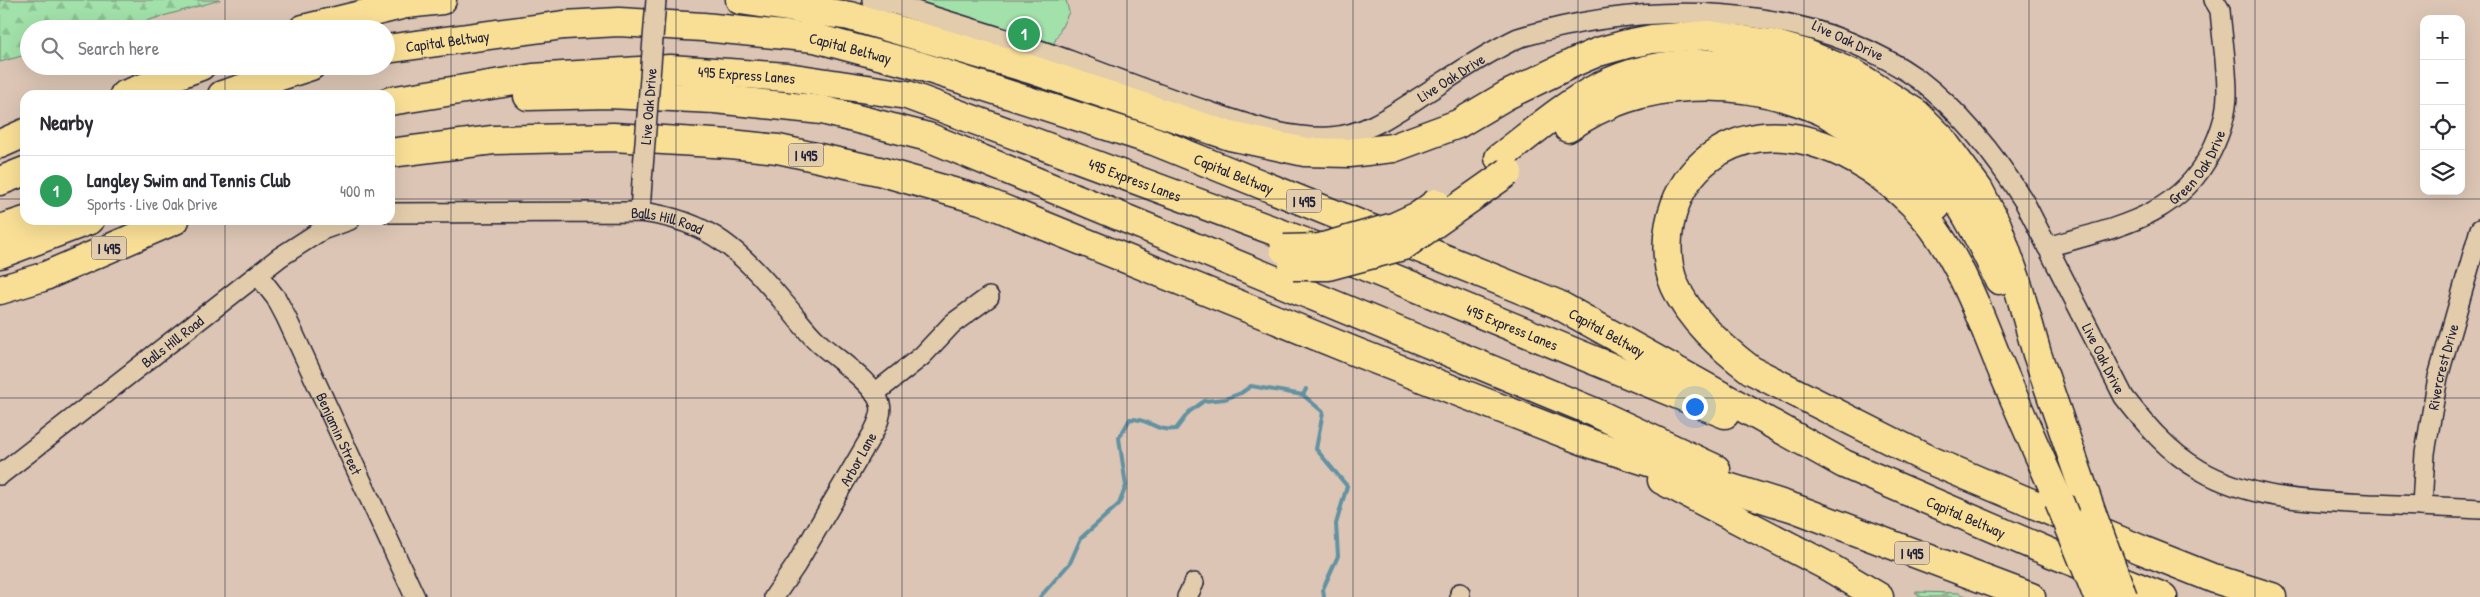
<!DOCTYPE html>
<html lang="en">
<head>
<meta charset="utf-8">
<style>
	body { margin:0; font-family:"Patrick Hand",sans-serif; background:#f7f7f7; color:#2b2b33 }
	.controls { position:absolute; right:15px; top:15px; display:grid; overflow:hidden; border-radius:10px; box-shadow:0 5px 20px #0002 }
	.controls button { width:45px; height:45px; display:grid; place-items:center; padding:0; border:0; border-bottom:1px solid #e1e1e2; background:#fff; color:#2b2b33; font:25px sans-serif }
	.you { position:absolute; left:1694px; top:406px; width:18px; height:18px; margin:-12px; border:4px solid #fff; border-radius:50%; background:#1a73e8; box-shadow:0 0 0 8px #1a73e833 }
	.badge { display:grid; place-items:center; width:32px; height:32px; border-radius:50%; background:#22223b; color:#fff; font-size:16px; font-weight:700 }
	.pin { position:absolute; translate:-50% -50%; border:2px solid #fff; box-shadow:0 1px 5px #0006 }
	.list { margin:0; padding:0; list-style:none }
	h2 { display:flex; justify-content:space-between; align-items:center; height:65px; margin:0; padding:0 20px; font-size:21px }
	h2 small { font-size:16px; font-weight:400; color:#7c7c81 }
	.list li { display:grid; grid-template-columns:32px 1fr auto; gap:15px; align-items:center; box-sizing:border-box; height:70px; padding:0 20px; border-top:1px solid #e1e1e2 }
	.list b { display:block; font-size:19px; white-space:nowrap }
	.list p { margin:0; font-size:16px; white-space:nowrap; color:#7c7c81 }
	.list em { font-size:16px; font-style:normal; color:#7c7c81 }
	.icon { flex:none; width:28px; height:28px; fill:none; stroke:currentColor; stroke-width:2; stroke-linecap:round; stroke-linejoin:round }
	.map { position:relative; flex:none; width:2480px; height:597px; overflow:hidden }
	.search { position:absolute; background:#fff; box-shadow:0 5px 20px #0002; left:20px; top:20px; width:375px; height:55px; display:flex; align-items:center; gap:12px; box-sizing:border-box; padding:0 18px; border-radius:28px; color:#7c7c81; font-size:19px }
	.panel { position:absolute; background:#fff; box-shadow:0 5px 20px #0002; left:20px; top:90px; width:375px; height:135px; border-radius:15px }
	.map>svg:first-child { display:block }
	.green { fill:#a2e1a9; stroke:#628272 }
	.forest { fill:url(#forest-firs); stroke:#628272 }
	.lines { fill:none; stroke-linecap:round; stroke-linejoin:round }
	.stream { stroke:#6292a2; stroke-width:4 }
	.minor-casing { stroke:#22223b; stroke-width:22 }
	.highway-casing { stroke:#22223b; stroke-width:31 }
	.minor { stroke:#e2ccab; stroke-width:19 }
	.highway { stroke:#f9df96; stroke-width:28 }
	.minor-bridge-casing { stroke:#22223b; stroke-width:22; stroke-linecap:butt }
	.highway-bridge-casing { stroke:#22223b; stroke-width:31; stroke-linecap:butt }
	.minor-bridge { stroke:#e2ccab; stroke-width:19 }
	.highway-bridge { stroke:#f9df96; stroke-width:28 }
	.grid { fill:none; stroke:#22223b; stroke-width:1; stroke-opacity:0.55 }
	.labels { text-anchor:middle; dominant-baseline:central; stroke-width:4; stroke-linejoin:round; paint-order:stroke }
	.shield { fill:#e2ccab; stroke:#5c555d; stroke-width:1 }
	.shield-label { font-size:14px; font-weight:bold; fill:#22223b }
	.street-label { font-size:15px; fill:#22223b; stroke:#e2ccab }
</style>
</head>
<body>
<div class="map">
<svg width="2480" height="597" viewBox="0 0 2480 597">
	<defs>
		<pattern id="forest-firs" width="22" height="20" patternUnits="userSpaceOnUse" patternTransform="scale(1.25)"><rect width="22" height="20" fill="#a2e1a9"/><path d="M5 1l3.5 6h-7zM16 11l3.5 6h-7z" fill="#8bc192"/></pattern>
	</defs>
	<rect width="100%" height="100%" fill="#dcc5b4"/>
	<filter id="ink" filterUnits="userSpaceOnUse"><feTurbulence type="fractalNoise" baseFrequency=".02" numOctaves="2"/><feDisplacementMap in="SourceGraphic" scale="10" xChannelSelector="R" yChannelSelector="G"/><feConvolveMatrix kernelMatrix="1 2 1 2 8 2 1 2 1" color-interpolation-filters="sRGB"/></filter>
	<g filter="url(#ink)">
		<path class="green" d="M 884,0 L 1066,0 L 1069,12 L 1049,53 Z"/>
		<g class="forest">
			<path d="M 0,0 L 220,0 L 117,29 L 29,29 L 29,54 L 0,62 Z"/>
			<path d="M 1915,592 L 1959,593 L 1969,597 L 1919,597 Z"/>
		</g>
		<g class="lines">
			<g class="stream">
				<path d="M 1303,395 L 1323,412 L 1316,449 L 1347,486 L 1336,524 L 1338,556 L 1323,589 L 1324,597"/>
				<path d="M 1040,597 L 1070,563 L 1081,538 L 1119,504 L 1126,486 L 1119,438 L 1130,419 C 1153,419 1153,432 1176,429 L 1189,412 L 1204,401 L 1225,399 L 1241,393 L 1251,386 L 1303,395 L 1306,389"/>
			</g>
			<g class="minor-casing">
				<g id="minor">
					<path id="s1" d="M 872,0 L 897,5 C 955,24 1014,40 1071,61 C 1118,79 1165,97 1213,113 C 1252,126 1289,139 1330,137 C 1367,135 1396,112 1426,93 C 1456,74 1486,53 1518,38 C 1645,0 1806,0 1918,79 C 1962,113 1996,156 2025,203 L 2124,397 C 2146,425 2168,452 2200,470 C 2252,500 2311,501 2370,504 C 2406,505 2443,507 2480,509"/>
					<path d="M 640,212 L 642,181"/>
					<path id="s2" d="M 390,213 L 640,212 C 711,220 742,253 786,305 C 797,318 806,331 819,343 C 834,357 875,384 880,404 C 883,413 877,425 873,433 L 796,565 L 774,597"/>
					<path id="s3" d="M 2047,247 C 2112,228 2178,219 2211,152 C 2220,134 2227,113 2227,93 C 2227,66 2222,37 2220,10 L 2214,0"/>
					<path id="s4" d="M 258,275 L 276,298 L 286,317 L 415,597"/>
					<path d="M 875,393 L 922,356 L 952,324 L 989,297"/>
					<path id="s5" d="M 0,475 L 280,257 L 322,230 L 350,220"/>
					<path id="s6" d="M 2422,506 L 2425,453 L 2438,377 L 2480,229"/>
					<path d="M 1460,593 L 1460,597"/>
					<path d="M 1187,597 L 1194,583"/>
				</g>
			</g>
			<g class="highway-casing">
				<g id="highway">
					<path d="M 740,0 L 850,16 L 1030,69 L 1230,136 L 1305,152 L 1349,153 L 1393,148 L 1458,124 L 1507,95 L 1577,61 L 1598,52 L 1627,44 L 1652,39 L 1709,35 L 1772,44 L 1804,53 L 1856,75 L 1916,113 L 1940,137 L 1979,190 L 1997,225 L 2016,279 L 2037,354 L 2092,514"/>
					<path d="M 303,29 L 406,4 L 442,0"/>
					<path id="s7" d="M 386,49 L 564,25 L 619,22 L 703,27 L 815,38 L 920,66 L 1154,141 L 1557,304 L 1844,464 L 2051,553 L 2163,597"/>
					<path d="M 124,95 L 201,66"/>
					<path d="M 222,95 L 311,66"/>
					<path d="M 528,96 L 609,94 L 715,99 L 822,110 L 928,137 L 1594,412 L 1716,469"/>
					<path id="s8" d="M 390,101 L 533,78 L 670,69 L 787,77 L 907,95 L 1320,248 L 1725,414"/>
					<path d="M 1568,128 C 1640,76 1742,76 1822,111 C 1832,116 1842,123 1851,128 C 1860,133 1870,137 1878,143 C 1900,161 1919,185 1936,207"/>
					<path d="M 0,144 L 25,133"/>
					<path d="M 390,153 L 493,140 L 613,137 L 730,144 L 778,149 L 879,171 L 981,200 L 1356,352 L 1592,444 L 1794,508 L 2031,597"/>
					<path d="M 1499,158 C 1530,135 1562,106 1597,88 C 1663,53 1749,59 1817,84 C 1848,95 1887,123 1912,145 C 1952,182 1977,232 1999,280"/>
					<path d="M 0,181 L 25,171"/>
					<path d="M 0,229 L 28,220"/>
					<path d="M 0,254 L 90,220"/>
					<path d="M 0,290 L 43,277 L 175,220"/>
					<path d="M 1662,480 L 1827,566 L 1879,597"/>
					<path d="M 2059,501 C 2038,453 2017,406 1997,358 C 1975,303 1955,247 1913,204 C 1864,155 1784,113 1718,152 C 1697,165 1683,183 1675,205 C 1666,230 1664,261 1675,286 C 1690,320 1722,348 1751,370 L 1925,458 L 2142,550 L 2215,579 L 2272,597"/>
				</g>
			</g>
			<use href="#minor" class="minor"/>
			<use href="#highway" class="highway"/>
			<g class="minor-bridge-casing">
				<g id="minor-bridge">
					<path id="s9" d="M 642,181 L 656,0"/>
				</g>
			</g>
			<g class="highway-bridge-casing">
				<g id="highway-bridge">
					<path d="M 1284,249 L 1320,248 L 1394,227 L 1420,215 L 1436,203"/>
					<path d="M 1293,266 L 1328,266 L 1403,246 L 1508,172"/>
					<path d="M 2059,501 L 2098,597"/>
					<path d="M 2092,514 L 2123,597"/>
				</g>
			</g>
			<use href="#minor-bridge" class="minor-bridge"/>
			<use href="#highway-bridge" class="highway-bridge"/>
		</g>
	</g>
	<path class="grid" d="M 225,0 L 225,29M 451,0 L 451,597M 676,0 L 676,597M 902,0 L 902,597M 1127,0 L 1127,597M 1353,0 L 1353,597M 1578,0 L 1578,597M 1804,0 L 1804,597M 2029,0 L 2029,597M 2255,0 L 2255,597M 225,66 L 225,95M 0,199 L 25,199M 390,199 L 2480,199M 225,220 L 225,597M 0,398 L 2480,398"/>
	<g class="labels">
		<g class="shield">
			<rect x="788.5" y="143.5" width="35" height="23" rx="4"/>
			<rect x="1286.5" y="189.5" width="35" height="23" rx="4"/>
			<rect x="91.5" y="236.5" width="35" height="23" rx="4"/>
			<rect x="1894.5" y="541.5" width="35" height="23" rx="4"/>
		</g>
		<g class="shield-label">
			<text x="806" y="155">I 495</text>
			<text x="1304" y="201">I 495</text>
			<text x="109" y="248">I 495</text>
			<text x="1912" y="553">I 495</text>
		</g>
		<g class="street-label">
			<text stroke="none"><textPath href="#s7" startOffset="62">Capital Beltway</textPath></text>
			<text transform="translate(1848 40) rotate(25)">Live Oak Drive</text>
			<text stroke="none"><textPath href="#s7" startOffset="468">Capital Beltway</textPath></text>
			<text stroke="none"><textPath href="#s8" startOffset="359">495 Express Lanes</textPath></text>
			<text stroke="none"><textPath href="#s1" startOffset="616">Live Oak Drive</textPath></text>
			<text stroke="none"><textPath href="#s9" startOffset="75">Live Oak Drive</textPath></text>
			<text stroke="none"><textPath href="#s3" startOffset="176">Green Oak Drive</textPath></text>
			<text stroke="none"><textPath href="#s7" startOffset="872">Capital Beltway</textPath></text>
			<text stroke="none"><textPath href="#s8" startOffset="764">495 Express Lanes</textPath></text>
			<text stroke="none"><textPath href="#s2" startOffset="278">Balls Hill Road</textPath></text>
			<text stroke="none"><textPath href="#s8" startOffset="1169">495 Express Lanes</textPath></text>
			<text stroke="none"><textPath href="#s7" startOffset="1278">Capital Beltway</textPath></text>
			<text stroke="none"><textPath href="#s5" startOffset="218">Balls Hill Road</textPath></text>
			<text stroke="none"><textPath href="#s1" startOffset="1448">Live Oak Drive</textPath></text>
			<text stroke="none"><textPath href="#s6" startOffset="141">Rivercrest Drive</textPath></text>
			<text stroke="none"><textPath href="#s4" startOffset="179">Benjamin Street</textPath></text>
			<text transform="translate(858 459) rotate(-61)">Arbor Lane</text>
			<text stroke="none"><textPath href="#s7" startOffset="1682">Capital Beltway</textPath></text>
		</g>
	</g>
</svg>
<div class="controls">
<button>+</button>
<button>−</button>
<button><svg class="icon" aria-label="locate" viewBox="0 0 24 24"><circle cx="12" cy="12" r="6"/><path d="M12 2v4M12 18v4M2 12h4M18 12h4"/></svg></button>
<button><svg class="icon" aria-label="layers" viewBox="0 0 24 24"><path d="M12 4l9 5-9 5-9-5zM3 14l9 5 9-5"/></svg></button>
</div>
<div class="you"></div>
<div class="pin badge" style="left:1024px;top:34px;background:#2e9e5b">1</div>
<div class="search"><svg class="icon" aria-label="search" viewBox="0 0 24 24"><circle cx="10" cy="10" r="6"/><path d="M15 15l6 6"/></svg>Search here</div>
<section class="panel">
<h2>Nearby<small></small></h2>
<ul class="list">
<li><span class="badge" style="background:#2e9e5b">1</span><div><b>Langley Swim and Tennis Club</b><p>Sports · Live Oak Drive</p></div><em>400 m</em></li>
</ul>
</section>
</div>
</body>
</html>
